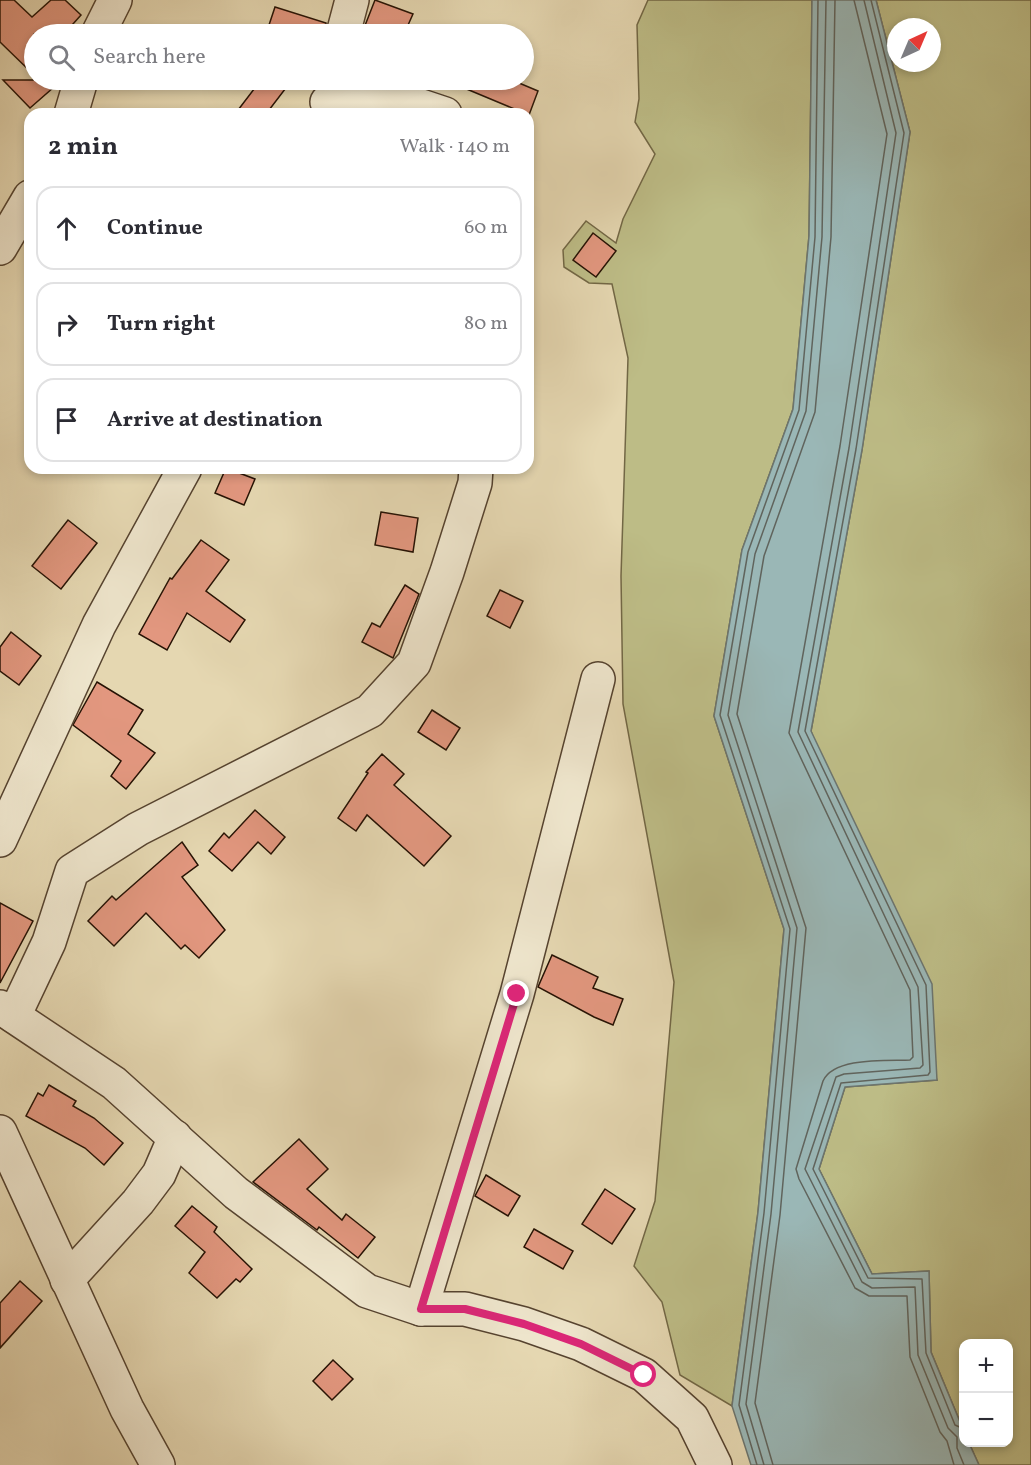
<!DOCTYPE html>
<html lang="en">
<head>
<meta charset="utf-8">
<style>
	body { margin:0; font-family:Vollkorn,serif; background:#f7f7f7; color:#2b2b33 }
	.controls { position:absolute; right:18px; bottom:18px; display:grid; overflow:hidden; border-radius:12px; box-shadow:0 3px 9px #0003 }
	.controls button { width:54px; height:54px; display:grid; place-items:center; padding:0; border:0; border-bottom:2px solid #e1e1e2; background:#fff; color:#2b2b33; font:30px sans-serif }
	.compass { position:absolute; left:887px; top:18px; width:54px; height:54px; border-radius:50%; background:#fff; box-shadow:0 3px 9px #0003; rotate:44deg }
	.stop { position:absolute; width:18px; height:18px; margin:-14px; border:4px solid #db2777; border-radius:50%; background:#fff }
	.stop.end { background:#db2777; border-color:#fff; box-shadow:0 2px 6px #0008 }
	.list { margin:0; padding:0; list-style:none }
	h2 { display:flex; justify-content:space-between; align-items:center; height:78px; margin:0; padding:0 24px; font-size:26px }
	h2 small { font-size:20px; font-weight:400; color:#7c7c81 }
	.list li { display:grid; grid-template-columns:39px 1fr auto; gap:18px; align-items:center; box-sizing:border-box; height:84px; margin:0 12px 12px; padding:0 12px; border:2px solid #e1e1e2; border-radius:18px }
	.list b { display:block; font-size:22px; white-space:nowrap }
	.list em { font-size:20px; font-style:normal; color:#7c7c81 }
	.icon { flex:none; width:33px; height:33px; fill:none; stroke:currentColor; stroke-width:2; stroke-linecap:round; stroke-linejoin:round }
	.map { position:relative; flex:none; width:1031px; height:1465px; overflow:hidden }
	.search { position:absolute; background:#fff; box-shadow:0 3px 9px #0003; left:24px; top:24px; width:510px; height:66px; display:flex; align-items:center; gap:15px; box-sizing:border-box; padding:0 21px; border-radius:33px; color:#7c7c81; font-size:22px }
	.panel { position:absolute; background:#fff; box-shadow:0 3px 9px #0003; left:24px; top:108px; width:510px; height:366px; border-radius:18px }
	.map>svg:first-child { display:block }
	.green { fill:#bdbc86; stroke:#726745; stroke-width:1.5; fill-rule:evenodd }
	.water { fill:#9ab7b6; stroke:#6c756f; stroke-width:1.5 }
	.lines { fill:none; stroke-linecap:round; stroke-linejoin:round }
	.shore { stroke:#60645d; stroke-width:1.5 }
	.building { fill:#e2977f; stroke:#261204; stroke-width:1.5 }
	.minor-casing { stroke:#56432f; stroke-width:36 }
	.minor { stroke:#eee5cc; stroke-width:33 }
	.route { stroke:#db2777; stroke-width:8 }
</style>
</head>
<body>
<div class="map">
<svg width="1031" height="1465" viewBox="0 0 1031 1465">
	<rect width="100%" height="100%" fill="#e5d7b1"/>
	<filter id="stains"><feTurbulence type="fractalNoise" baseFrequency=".00333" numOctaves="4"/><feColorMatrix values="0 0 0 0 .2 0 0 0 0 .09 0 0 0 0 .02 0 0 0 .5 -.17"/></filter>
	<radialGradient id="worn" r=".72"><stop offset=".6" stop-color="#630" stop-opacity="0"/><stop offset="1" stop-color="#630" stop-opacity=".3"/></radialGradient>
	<g class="green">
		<path d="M 648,0 L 812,0 L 809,236 L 793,409 L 742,550 L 714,716 L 784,929 L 758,1212 L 732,1406 L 680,1375 L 662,1302 L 634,1266 L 655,1201 L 674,982 L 623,704 L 621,576 L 628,358 L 612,284 L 589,283 L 564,267 L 563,250 L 586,221 L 616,243 L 623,219 L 655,154 L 635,122 L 639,99 L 637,25 Z"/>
		<path d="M 876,0 L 1031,0 L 1031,1465 L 979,1465 L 969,1443 L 1008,1442 L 1008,1344 L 964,1344 L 963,1429 L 931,1352 L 929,1271 L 872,1274 L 819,1169 L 845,1087 L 937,1080 L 811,731 L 862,450 L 910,132 ZM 896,27 L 932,27 L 932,63 L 896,63 Z"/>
	</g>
	<path class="water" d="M 812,0 L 876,0 L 910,132 L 862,450 L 811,731 L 932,984 L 937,1080 L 845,1087 L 819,1169 L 872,1274 L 929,1271 L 931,1352 L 963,1429 L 964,1442 L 969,1443 L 979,1465 L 751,1465 L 732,1406 L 758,1212 L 784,929 L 714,716 L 742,550 L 793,409 L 809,236 Z"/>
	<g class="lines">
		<g class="shore">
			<path d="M 854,0 L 887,134 L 840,446 L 789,733 L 910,990 L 913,1057 L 910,1060 C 886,1061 834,1057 823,1081 L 796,1169 L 799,1179 L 855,1288 L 869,1296 L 907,1296 L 910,1357 L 940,1432 L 947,1441 L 954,1465"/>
			<path d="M 864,0 L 896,133 L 849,448 L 798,732 L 918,987 L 923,1065 L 920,1068 L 844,1074 L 836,1077 L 805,1169 L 862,1282 L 872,1288 L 915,1287 L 918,1355 L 948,1428 L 957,1437 L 957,1448 L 964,1465"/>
			<path d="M 871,0 L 904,133 L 856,449 L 805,731 L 926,985 L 930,1072 L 928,1075 L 841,1083 L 813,1169 L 868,1278 L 922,1279 L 926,1353 L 955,1425 L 964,1429"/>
			<path d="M 757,1465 L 739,1405 L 764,1213 L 790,929 L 720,715 L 748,552 L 799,410 L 815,237 L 818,0"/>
			<path d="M 764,1465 L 746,1404 L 771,1214 L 797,928 L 728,715 L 755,554 L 806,411 L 822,237 L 826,0"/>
			<path d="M 773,1465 L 755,1403 L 780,1215 L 806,928 L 737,714 L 764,556 L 815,412 L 831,237 L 835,0"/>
		</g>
	</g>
	<g class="building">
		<path d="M 0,0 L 14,0 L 32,17 L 51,0 L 65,0 L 81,15 L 64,34 L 34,34 L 34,75 L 0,42 Z"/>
		<path d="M 375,0 L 413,14 L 404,34 L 379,34 L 364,28 Z"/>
		<path d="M 275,7 L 326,23 L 325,34 L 266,34 Z"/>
		<path d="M 3,80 L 62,80 L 30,108 Z"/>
		<path d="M 261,80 L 292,80 L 266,114 L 235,114 Z"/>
		<path d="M 445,80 L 512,80 L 538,91 L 529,115 Z"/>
		<path d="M 593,233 L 616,251 L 596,277 L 573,260 Z"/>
		<path d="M 226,468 L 255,479 L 244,505 L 215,493 Z"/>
		<path d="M 381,512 L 418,518 L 413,552 L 375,545 Z"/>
		<path d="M 68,520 L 97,543 L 61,589 L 32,566 Z"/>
		<path d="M 201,540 L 229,560 L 206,591 L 245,620 L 230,642 L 187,613 L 167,650 L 139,634 L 170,578 L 172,579 Z"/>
		<path d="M 405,585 L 419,594 L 393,658 L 362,642 L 372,623 L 380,627 Z"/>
		<path d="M 500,590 L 523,601 L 510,628 L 487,616 Z"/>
		<path d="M 11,632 L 41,656 L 19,685 L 0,671 L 0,647 Z"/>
		<path d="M 97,682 L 143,710 L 128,734 L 155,753 L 126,789 L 111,776 L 121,761 L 73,725 Z"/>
		<path d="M 432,710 L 460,728 L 446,750 L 418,732 Z"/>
		<path d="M 382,754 L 404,774 L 394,785 L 451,836 L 424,866 L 367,815 L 356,831 L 338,818 L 368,773 L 366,772 Z"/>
		<path d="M 255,810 L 285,837 L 271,854 L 258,842 L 232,871 L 209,851 L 224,833 L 229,838 Z"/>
		<path d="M 182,842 L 198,865 L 182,877 L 225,930 L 199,958 L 185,945 L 181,949 L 146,913 L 114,946 L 88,921 L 112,896 L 116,900 Z"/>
		<path d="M 0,903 L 33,921 L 0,983 Z"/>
		<path d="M 552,955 L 598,977 L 593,988 L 623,999 L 613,1025 L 594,1017 L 538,987 Z"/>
		<path d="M 49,1085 L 76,1101 L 73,1106 L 94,1118 L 123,1143 L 104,1165 L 85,1148 L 26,1116 L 38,1093 L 43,1096 Z"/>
		<path d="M 299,1139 L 328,1169 L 307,1189 L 342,1220 L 346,1214 L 375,1237 L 358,1258 L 319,1227 L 317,1230 L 253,1182 Z"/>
		<path d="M 486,1175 L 520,1196 L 508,1216 L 475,1196 Z"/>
		<path d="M 605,1189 L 635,1209 L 612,1244 L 582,1224 Z"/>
		<path d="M 192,1206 L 217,1227 L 214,1232 L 252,1269 L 240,1282 L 236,1279 L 217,1298 L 189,1273 L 205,1252 L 175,1226 Z"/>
		<path d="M 534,1229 L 573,1251 L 563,1269 L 524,1247 Z"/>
		<path d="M 20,1281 L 42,1301 L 0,1348 L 0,1303 Z"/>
		<path d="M 333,1360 L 353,1379 L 332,1400 L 313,1381 Z"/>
	</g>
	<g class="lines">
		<g class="minor-casing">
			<g id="minor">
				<path d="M 98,34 L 115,0"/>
				<path d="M 343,34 L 352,0"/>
				<path d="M 327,102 L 418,105 L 445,114"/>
				<path d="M 71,114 L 81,80"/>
				<path d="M 0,248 L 30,197"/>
				<path d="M 0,840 L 99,625 L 185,468"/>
				<path d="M 0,1007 L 114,1083 L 236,1193 L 367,1291 L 421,1309 L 465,1309 L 524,1324 L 581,1344 L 644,1375 L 692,1418 L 715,1465"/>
				<path d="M 14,1016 L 49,942 L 72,871 L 138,829 L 370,711 L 414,663 L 447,572 L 475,483 L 476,468"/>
				<path d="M 0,1132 L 127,1409 L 158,1465"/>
				<path d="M 67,1280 L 138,1202 L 159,1174 L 175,1137"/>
				<path d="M 421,1309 L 517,994 L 598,679"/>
			</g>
		</g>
		<use href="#minor" class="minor"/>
	</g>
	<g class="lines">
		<path class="route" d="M 517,994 L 421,1309 L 465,1309 L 524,1324 L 581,1344 L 644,1375"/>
	</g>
	<rect width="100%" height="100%" filter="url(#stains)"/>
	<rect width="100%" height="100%" fill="url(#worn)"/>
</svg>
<div class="controls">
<button>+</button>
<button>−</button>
</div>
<svg class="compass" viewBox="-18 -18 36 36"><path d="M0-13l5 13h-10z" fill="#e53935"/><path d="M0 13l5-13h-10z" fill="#7c7c81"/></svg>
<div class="stop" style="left:644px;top:1375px"></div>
<div class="stop end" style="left:517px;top:994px"></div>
<div class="search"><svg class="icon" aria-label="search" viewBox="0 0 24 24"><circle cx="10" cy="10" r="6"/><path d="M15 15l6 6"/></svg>Search here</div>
<section class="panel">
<h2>2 min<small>Walk · 140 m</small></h2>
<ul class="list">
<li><svg class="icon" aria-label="ahead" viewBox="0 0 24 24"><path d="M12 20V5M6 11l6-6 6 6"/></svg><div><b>Continue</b></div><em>60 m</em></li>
<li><svg class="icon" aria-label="right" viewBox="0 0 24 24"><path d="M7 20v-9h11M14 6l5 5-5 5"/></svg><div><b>Turn right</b></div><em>80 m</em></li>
<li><svg class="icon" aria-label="arrive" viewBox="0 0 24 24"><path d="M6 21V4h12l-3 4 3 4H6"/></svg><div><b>Arrive at destination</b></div></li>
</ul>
</section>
</div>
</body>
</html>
